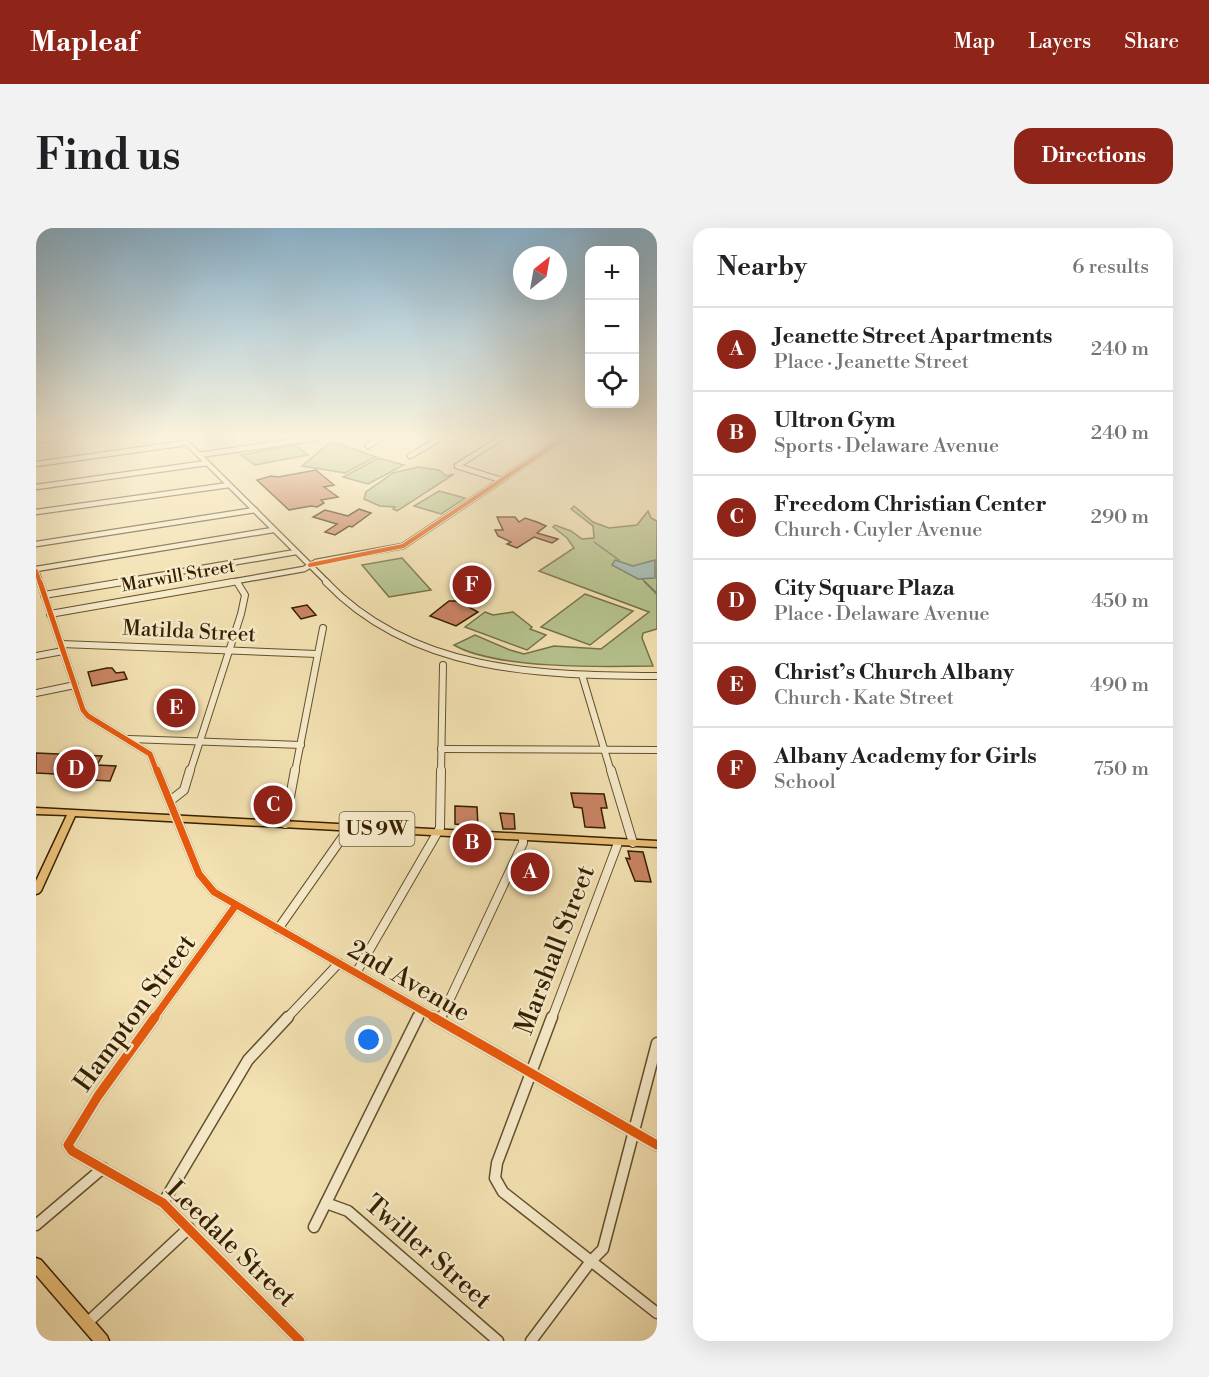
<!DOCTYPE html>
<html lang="en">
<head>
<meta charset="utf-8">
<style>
	body { margin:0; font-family:"Libre Bodoni",serif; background:#f2f2f2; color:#202124 }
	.controls { position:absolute; right:18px; top:18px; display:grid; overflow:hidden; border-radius:12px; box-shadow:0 6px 24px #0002 }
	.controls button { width:54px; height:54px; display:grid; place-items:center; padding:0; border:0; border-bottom:2px solid #e0e0e0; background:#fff; color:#202124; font:30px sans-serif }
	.compass { position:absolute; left:477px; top:18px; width:54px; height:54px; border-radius:50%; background:#fff; box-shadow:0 6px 24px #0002; rotate:31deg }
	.you { position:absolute; left:333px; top:812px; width:21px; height:21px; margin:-15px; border:4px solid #fff; border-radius:50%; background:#1a73e8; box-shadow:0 0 0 9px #1a73e833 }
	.badge { display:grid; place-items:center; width:39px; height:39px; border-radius:50%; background:#8f2418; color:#fff; font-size:20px; font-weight:700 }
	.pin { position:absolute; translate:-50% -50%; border:3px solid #fff; box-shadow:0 2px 6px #0006 }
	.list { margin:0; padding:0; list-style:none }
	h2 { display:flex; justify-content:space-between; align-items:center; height:78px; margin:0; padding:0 24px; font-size:26px }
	h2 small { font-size:20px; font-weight:400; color:#757577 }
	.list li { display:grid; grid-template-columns:39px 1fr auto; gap:18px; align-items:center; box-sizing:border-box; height:84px; padding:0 24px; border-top:2px solid #e0e0e0 }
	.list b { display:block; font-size:22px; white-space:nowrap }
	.list p { margin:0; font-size:20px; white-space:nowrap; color:#757577 }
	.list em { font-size:20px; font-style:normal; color:#757577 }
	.icon { flex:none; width:33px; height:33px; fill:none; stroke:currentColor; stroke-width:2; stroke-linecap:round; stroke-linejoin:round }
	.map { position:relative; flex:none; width:621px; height:1113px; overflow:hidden; border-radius:18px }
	header { display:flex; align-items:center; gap:36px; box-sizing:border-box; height:84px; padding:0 30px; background:#8f2418; color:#fff }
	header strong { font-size:28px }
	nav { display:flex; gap:33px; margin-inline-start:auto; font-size:21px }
	.intro { display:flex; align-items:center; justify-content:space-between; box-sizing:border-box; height:144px; padding:0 36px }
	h1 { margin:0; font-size:42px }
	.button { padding:15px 27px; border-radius:18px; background:#8f2418; color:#fff; font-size:21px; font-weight:700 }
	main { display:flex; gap:36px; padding:0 36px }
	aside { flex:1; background:#fff; border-radius:18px; box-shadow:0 6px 24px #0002 }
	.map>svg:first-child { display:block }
	.green { fill:#b6c38f; stroke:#767148; stroke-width:1.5 }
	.water { fill:#a0bbb7; stroke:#757d6e; stroke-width:1.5 }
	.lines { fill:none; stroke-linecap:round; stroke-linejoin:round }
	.stream-far1 { stroke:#757d6e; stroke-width:1.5 }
	.stream { stroke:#757d6e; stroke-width:2 }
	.building { fill:#ca8463; stroke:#351f00; stroke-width:1.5 }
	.minor-far3-casing { stroke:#64502c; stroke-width:7 }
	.minor-far2-casing { stroke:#64502c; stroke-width:8 }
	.minor-far1-casing { stroke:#64502c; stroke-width:10 }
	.minor-casing { stroke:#64502c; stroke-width:13 }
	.major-casing { stroke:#351f00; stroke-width:3 }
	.minor-far3 { stroke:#f7eccc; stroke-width:4.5 }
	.minor-far2 { stroke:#f7eccc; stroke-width:6 }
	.minor-far1 { stroke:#f7eccc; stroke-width:8 }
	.minor { stroke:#f7eccc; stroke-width:10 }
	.major { fill:#eac078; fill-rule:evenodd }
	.cycleway-far3-casing { stroke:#f7eccc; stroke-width:6 }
	.cycleway-far2-casing { stroke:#f7eccc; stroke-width:8 }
	.cycleway-far1-casing { stroke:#f7eccc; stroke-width:10 }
	.cycleway-casing { stroke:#f7eccc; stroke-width:13 }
	.cycleway-far3 { stroke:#e8590c; stroke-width:4 }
	.cycleway-far2 { stroke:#e8590c; stroke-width:5 }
	.cycleway-far1 { stroke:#e8590c; stroke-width:7 }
	.cycleway { stroke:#e8590c; stroke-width:9 }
	.labels { text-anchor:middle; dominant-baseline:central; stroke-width:5; stroke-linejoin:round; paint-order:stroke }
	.far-street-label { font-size:18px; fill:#351f00; stroke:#f7eccc }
	.shield { fill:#f7eccc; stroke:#6f5c3d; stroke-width:1.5 }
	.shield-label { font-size:20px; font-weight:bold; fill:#351f00 }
	.street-label { font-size:21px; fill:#351f00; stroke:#f7eccc }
	.near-street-label { font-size:26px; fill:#351f00; stroke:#f7eccc }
</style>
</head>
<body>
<header>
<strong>Mapleaf</strong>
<nav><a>Map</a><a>Layers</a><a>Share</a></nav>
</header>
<div class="intro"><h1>Find us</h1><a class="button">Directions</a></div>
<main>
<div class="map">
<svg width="621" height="1113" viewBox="0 0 621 1113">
	<rect width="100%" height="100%" fill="#f3e1b1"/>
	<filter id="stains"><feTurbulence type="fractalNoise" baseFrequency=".00333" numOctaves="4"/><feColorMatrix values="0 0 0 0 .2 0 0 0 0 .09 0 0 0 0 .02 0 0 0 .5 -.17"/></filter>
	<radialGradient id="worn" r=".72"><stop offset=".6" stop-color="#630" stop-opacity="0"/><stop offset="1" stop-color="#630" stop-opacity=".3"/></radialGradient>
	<g class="green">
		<path d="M 300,215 L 340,229 L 309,245 L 266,238 L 292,216 Z"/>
		<path d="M 259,217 L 272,227 L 219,237 L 205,227 Z"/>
		<path d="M 343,230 L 368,237 L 332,256 L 307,249 Z"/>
		<path d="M 382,239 L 403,242 L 410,248 L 418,246 L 361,283 L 357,281 L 359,279 L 344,278 L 328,271 L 330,264 L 357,245 Z"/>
		<path d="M 403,263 L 429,270 L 405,286 L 378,278 Z"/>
		<path d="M 538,278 L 557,294 L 573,300 L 601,297 L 612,283 L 615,290 L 621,293 L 621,401 L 607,405 L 606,410 L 617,438 C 569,439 458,441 418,417 L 439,407 L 474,422 L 488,426 L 518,418 L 565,421 L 613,384 L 503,343 L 538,320 L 531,310 L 517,299 L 519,297 L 535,303 L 546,311 L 558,310 L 557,298 L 535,281 Z"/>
		<path d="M 366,330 L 395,362 L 353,369 L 326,337 Z"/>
		<path d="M 549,366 L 597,383 L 554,417 L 505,399 Z"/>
		<path d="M 449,384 L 457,387 L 477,384 L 496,399 L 494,401 L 510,407 L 491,422 L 429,399 Z"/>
	</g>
	<path class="water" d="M 579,332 L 597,338 L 619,332 L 619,350 L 602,351 L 576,337 Z"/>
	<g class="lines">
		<g class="stream-far1">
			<path d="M 558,314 L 583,332"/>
			<path d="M 606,351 L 610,355"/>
		</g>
		<path class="stream" d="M 609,354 L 621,366"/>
	</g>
	<g class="building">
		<path d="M 280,242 L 298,257 L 288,259 L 302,269 L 285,272 L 288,275 L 281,279 L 275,278 L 253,282 L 221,252 L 235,248 L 242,249 Z"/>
		<path d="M 323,281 L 335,285 L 316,299 L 313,298 L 299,307 L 289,304 L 301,296 L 277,289 L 289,282 L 312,288 Z"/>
		<path d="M 461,289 L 479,289 L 483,294 L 489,290 L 501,294 L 510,298 L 501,305 L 522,311 L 516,315 L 498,309 L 481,320 L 471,316 L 475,314 L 462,308 L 459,302 L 467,302 Z"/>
		<path d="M 413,373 L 422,373 L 442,384 L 420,398 L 394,388 Z"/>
		<path d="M 271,377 L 280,387 L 265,391 L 256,380 Z"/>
		<path d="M 71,440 L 76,440 L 80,445 L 88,444 L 91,451 L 56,458 L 52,444 Z"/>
		<path d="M 125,470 L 150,471 L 155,476 L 160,476 L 157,488 L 151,487 L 152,485 L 120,485 Z"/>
		<path d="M 0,525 L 66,528 L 61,537 L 80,538 L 74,553 L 56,552 L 58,548 L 0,545 Z"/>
		<path d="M 535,565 L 568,566 L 571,580 L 565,580 L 569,600 L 549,599 L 546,580 L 538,579 Z"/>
		<path d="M 419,578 L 441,579 L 442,599 L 419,596 Z"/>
		<path d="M 464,585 L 478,586 L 479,601 L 467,601 Z"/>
		<path d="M 592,623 L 607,624 L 615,654 L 599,653 L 590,630 L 594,631 Z"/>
		<path d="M 493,626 L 509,630 L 500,652 L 483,646 Z"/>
	</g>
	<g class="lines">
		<g class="minor-far3-casing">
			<g id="minor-far3">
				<path d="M 146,210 L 292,355"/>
				<path d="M 465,210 L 421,238 L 465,252"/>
				<path d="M 0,213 L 19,210"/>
				<path d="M 332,218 L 345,210"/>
				<path d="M 163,227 L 282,210"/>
				<path d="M 374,228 L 405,210"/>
				<path d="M 0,236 L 150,215"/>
				<path d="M 0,259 L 171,235"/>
				<path d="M 0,284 L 193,257"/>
				<path d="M 0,316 L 219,282"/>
				<path d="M 0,341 L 237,302"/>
				<path d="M 0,343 L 4,355"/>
				<path d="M 201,353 L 202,355"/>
				<path d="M 78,355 L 260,324"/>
				<path d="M 189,355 L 268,341 L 280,334 L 367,318 L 528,210"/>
			</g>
		</g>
		<g class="minor-far2-casing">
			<g id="minor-far2">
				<path d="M 4,354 L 47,482 L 52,488 L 114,526 L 121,544"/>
				<path d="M 290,354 C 377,445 503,447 621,448"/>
				<path d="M 8,367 L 87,354"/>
				<path d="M 14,386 L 197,354"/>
				<path d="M 25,416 L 281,426"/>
				<path d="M 0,428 L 27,423"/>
				<path d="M 546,447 L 575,544"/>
				<path d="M 0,465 L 39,457"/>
				<path d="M 93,511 L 265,517"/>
				<path d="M 405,521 L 621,522"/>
				<path d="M 154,544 L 205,386 L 209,367 L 201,354"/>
				<path d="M 259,544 L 287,400"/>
				<path d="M 405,544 L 407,437"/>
			</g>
		</g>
		<g class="minor-far1-casing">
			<g id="minor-far1">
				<path d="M 121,542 L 163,646 L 178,664 L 399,790"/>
				<path d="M 575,542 L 597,615"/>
				<path d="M 134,573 L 148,562 L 154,542"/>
				<path d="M 249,596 L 259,542"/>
				<path d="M 242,701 L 313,600"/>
				<path d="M 320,745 L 404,600 L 405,542"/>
				<path d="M 118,790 L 200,677"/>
				<path d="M 251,790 L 303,735"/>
				<path d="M 381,790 L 385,782"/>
				<path d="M 405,790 L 487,615 L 487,610"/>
				<path d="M 516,790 L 582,615"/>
			</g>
		</g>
		<g class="minor-casing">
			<g id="minor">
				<path d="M 119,789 L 62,868 L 32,917 L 36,923 L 127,975 L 264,1113"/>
				<path d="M 397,789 L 621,917"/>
				<path d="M 516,789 L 461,935 L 459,950 L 467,964 L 621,1085"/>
				<path d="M 404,792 L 405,789"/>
				<path d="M 127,975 L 212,832 L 252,789"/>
				<path d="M 290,975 L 312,983 L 462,1113"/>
				<path d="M 0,997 L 67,940"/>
				<path d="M 278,999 L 382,789"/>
				<path d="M 51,1095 L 153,1000"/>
				<path d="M 495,1113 L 555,1033 L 567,1021 L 621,815"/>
			</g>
		</g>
		<g class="major-casing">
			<g id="major">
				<path d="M 0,580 L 621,613 L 621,619 L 39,588 L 5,663 L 3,665 L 0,666 L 0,653 L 31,587 L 0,586 Z"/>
				<path d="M 0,1030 L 5,1032 L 71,1108 L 73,1113 L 57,1113 L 0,1047 Z"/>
			</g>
		</g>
		<use href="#minor-far3" class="minor-far3"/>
		<use href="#minor-far2" class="minor-far2"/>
		<use href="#minor-far1" class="minor-far1"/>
		<use href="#minor" class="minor"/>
		<use href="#major" class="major"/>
		<g class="cycleway-far3-casing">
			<g id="cycleway-far3">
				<path d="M 274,337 L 367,318 L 528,210"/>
				<path d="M 0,343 L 4,355"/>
			</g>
		</g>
		<g class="cycleway-far2-casing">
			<path id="cycleway-far2" d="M 4,354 L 47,482 L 52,488 L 114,526 L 121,544"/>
		</g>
		<g class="cycleway-far1-casing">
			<g id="cycleway-far1">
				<path d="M 121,542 L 163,646 L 178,664 L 399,790"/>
				<path d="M 118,790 L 200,677"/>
			</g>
		</g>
		<g class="cycleway-casing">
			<g id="cycleway">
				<path d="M 119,789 L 62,868 L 32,917 L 36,923 L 127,975 L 264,1113"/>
				<path d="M 397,789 L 621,917"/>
			</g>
		</g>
		<use href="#cycleway-far3" class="cycleway-far3"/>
		<use href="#cycleway-far2" class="cycleway-far2"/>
		<use href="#cycleway-far1" class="cycleway-far1"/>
		<use href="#cycleway" class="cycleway"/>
	</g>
	<linearGradient id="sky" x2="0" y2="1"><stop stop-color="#8bb7d4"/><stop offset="0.57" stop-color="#faf2dc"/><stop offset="1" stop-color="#faf2dc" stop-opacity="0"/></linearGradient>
	<rect width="621" height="366" fill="url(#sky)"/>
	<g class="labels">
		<g class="far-street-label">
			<text transform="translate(142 348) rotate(-10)">Marwill Street</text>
		</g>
		<rect class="shield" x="303.5" y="584" width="75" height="34" rx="4.5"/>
		<g class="shield-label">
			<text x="341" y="601">US 9W</text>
		</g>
		<g class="street-label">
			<text transform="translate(153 404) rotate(3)">Matilda Street</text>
		</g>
		<g class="near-street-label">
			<text transform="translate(519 722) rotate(-69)">Marshall Street</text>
			<text transform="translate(373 753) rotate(30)">2nd Avenue</text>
			<text transform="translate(99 785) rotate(-54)">Hampton Street</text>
			<text transform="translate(195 1016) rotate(44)">Leedale Street</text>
			<text transform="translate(392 1024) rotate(41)">Twiller Street</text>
		</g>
	</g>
	<rect width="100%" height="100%" filter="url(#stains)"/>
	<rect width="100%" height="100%" fill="url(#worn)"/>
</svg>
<div class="controls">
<button>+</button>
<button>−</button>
<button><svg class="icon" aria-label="locate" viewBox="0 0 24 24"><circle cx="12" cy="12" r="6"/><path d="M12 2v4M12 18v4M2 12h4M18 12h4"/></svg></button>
</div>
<svg class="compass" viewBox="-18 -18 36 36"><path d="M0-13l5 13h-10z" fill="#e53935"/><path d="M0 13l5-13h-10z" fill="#757577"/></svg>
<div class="you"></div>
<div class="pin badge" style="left:494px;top:644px">A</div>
<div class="pin badge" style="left:436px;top:615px">B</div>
<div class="pin badge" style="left:237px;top:577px">C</div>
<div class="pin badge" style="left:40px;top:541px">D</div>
<div class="pin badge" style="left:140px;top:480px">E</div>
<div class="pin badge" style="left:436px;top:357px">F</div>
</div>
<aside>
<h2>Nearby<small>6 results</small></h2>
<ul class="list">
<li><span class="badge">A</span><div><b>Jeanette Street Apartments</b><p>Place · Jeanette Street</p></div><em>240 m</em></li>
<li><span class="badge">B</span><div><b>Ultron Gym</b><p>Sports · Delaware Avenue</p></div><em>240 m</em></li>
<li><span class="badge">C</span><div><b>Freedom Christian Center</b><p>Church · Cuyler Avenue</p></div><em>290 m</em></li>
<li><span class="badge">D</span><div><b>City Square Plaza</b><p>Place · Delaware Avenue</p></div><em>450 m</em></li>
<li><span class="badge">E</span><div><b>Christ’s Church Albany</b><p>Church · Kate Street</p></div><em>490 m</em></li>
<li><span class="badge">F</span><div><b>Albany Academy for Girls</b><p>School</p></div><em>750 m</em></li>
</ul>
</aside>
</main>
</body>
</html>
